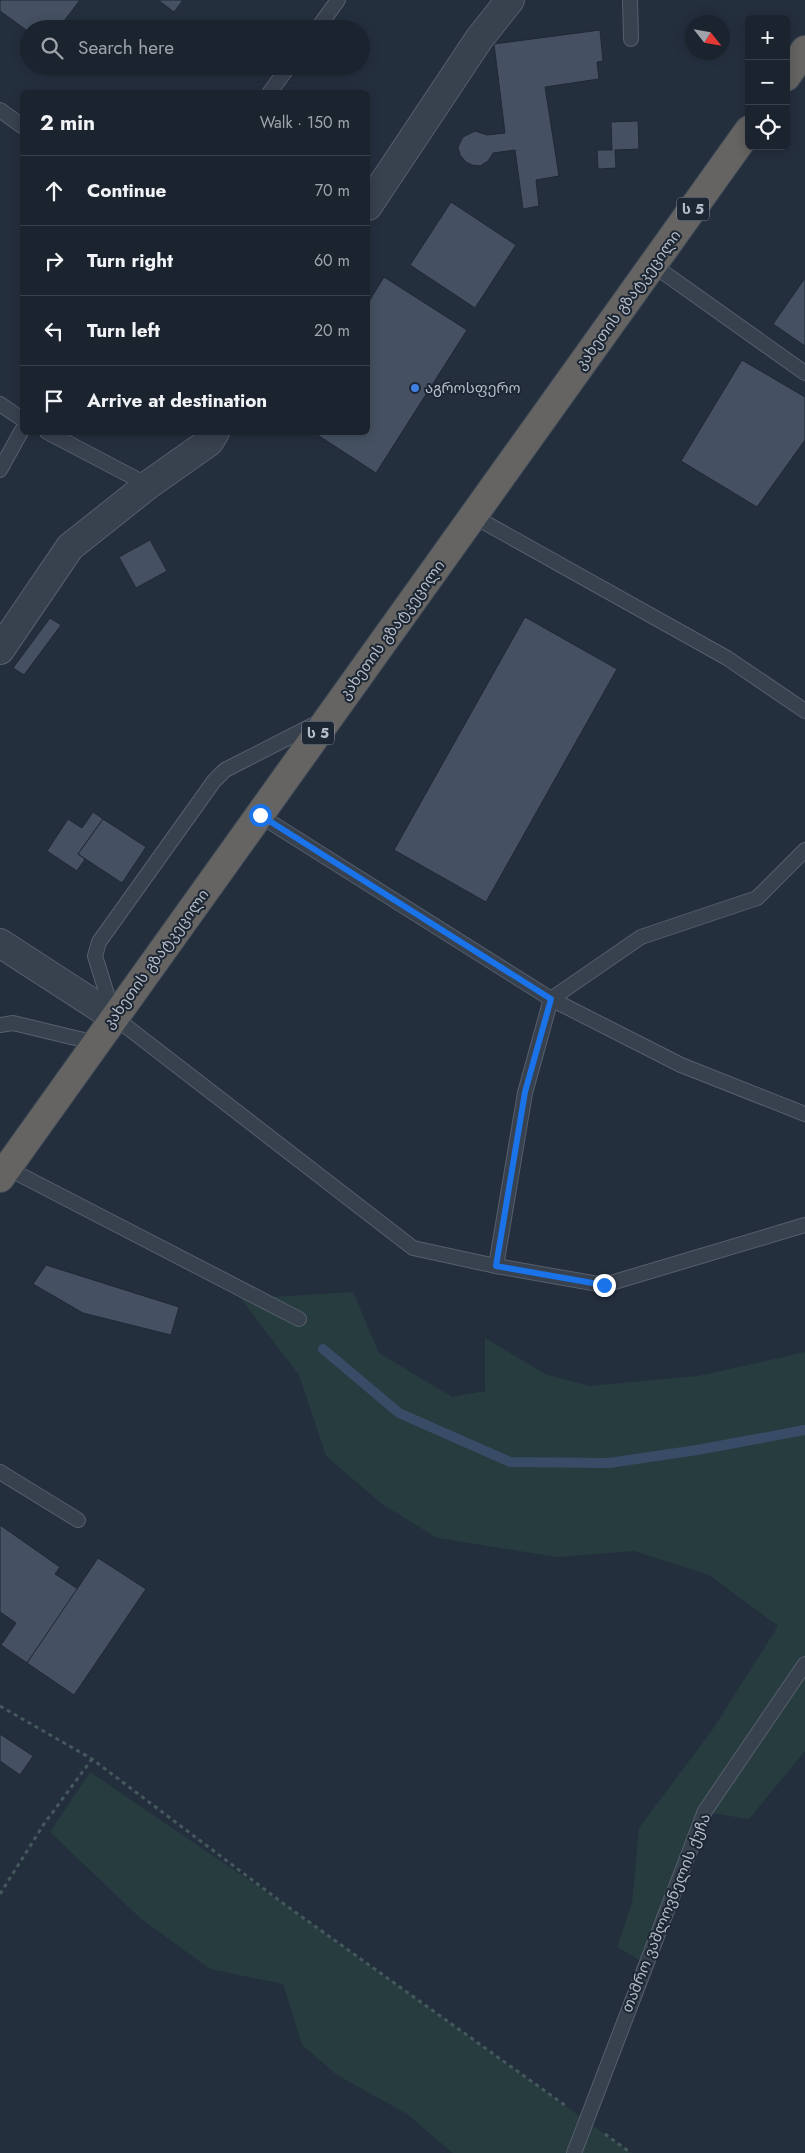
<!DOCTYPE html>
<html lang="en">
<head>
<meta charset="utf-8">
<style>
	body { margin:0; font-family:Jost,"Noto Sans Georgian",sans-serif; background:#282f3a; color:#f1f3f6 }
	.controls { position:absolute; right:15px; top:15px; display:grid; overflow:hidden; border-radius:8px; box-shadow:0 2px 12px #0003 }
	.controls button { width:45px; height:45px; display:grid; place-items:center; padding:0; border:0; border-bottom:1px solid #39404a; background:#1b232e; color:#f1f3f6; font:25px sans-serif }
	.compass { position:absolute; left:685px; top:15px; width:45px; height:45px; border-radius:50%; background:#1b232e; box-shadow:0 2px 12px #0003; rotate:121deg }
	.stop { position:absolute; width:15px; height:15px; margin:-11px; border:4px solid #1a73e8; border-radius:50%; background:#fff }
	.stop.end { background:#1a73e8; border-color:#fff; box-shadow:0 1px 5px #0008 }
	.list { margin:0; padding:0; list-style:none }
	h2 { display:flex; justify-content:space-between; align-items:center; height:65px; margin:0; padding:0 20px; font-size:21px }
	h2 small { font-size:16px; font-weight:400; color:#a0a4aa }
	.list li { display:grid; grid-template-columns:32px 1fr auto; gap:15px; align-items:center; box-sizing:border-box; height:70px; padding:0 20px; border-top:1px solid #39404a }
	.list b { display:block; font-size:19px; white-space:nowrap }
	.list em { font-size:16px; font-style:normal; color:#a0a4aa }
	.icon { flex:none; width:28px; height:28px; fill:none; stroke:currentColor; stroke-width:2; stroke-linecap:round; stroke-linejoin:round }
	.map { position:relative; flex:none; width:805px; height:2153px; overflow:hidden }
	.search { position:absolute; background:#1b232e; box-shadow:0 2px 12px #0003; left:20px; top:20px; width:350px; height:55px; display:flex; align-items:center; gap:12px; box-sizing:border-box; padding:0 18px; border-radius:28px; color:#a0a4aa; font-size:19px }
	.panel { position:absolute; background:#1b232e; box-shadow:0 2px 12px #0003; left:20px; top:90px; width:350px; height:345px; border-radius:8px }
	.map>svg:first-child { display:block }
	.green { fill:#263c3f }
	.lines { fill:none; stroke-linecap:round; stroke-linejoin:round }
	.stream { stroke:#394c67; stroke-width:10 }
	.building { fill:#455162; stroke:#1f2835 }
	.service-casing { stroke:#565f6c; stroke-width:16 }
	.minor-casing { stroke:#565f6c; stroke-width:30 }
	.trunk-casing { stroke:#434c59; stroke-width:30 }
	.path { stroke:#44595c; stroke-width:3; stroke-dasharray:4 4; stroke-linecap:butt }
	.service { stroke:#38414e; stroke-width:14 }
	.minor { stroke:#38414e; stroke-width:28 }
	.trunk { stroke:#656462; stroke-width:28 }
	.route { stroke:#1a73e8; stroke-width:6 }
	.shop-dot { fill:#3f7fe0; stroke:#1d2633; stroke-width:2 }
	.labels { text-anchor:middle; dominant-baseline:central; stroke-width:4; stroke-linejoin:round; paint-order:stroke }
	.shield { fill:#1d2633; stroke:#878f9c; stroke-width:1 }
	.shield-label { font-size:14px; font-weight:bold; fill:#b4bcc9 }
	.street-label { font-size:15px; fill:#b4bcc9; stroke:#1d2633 }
	.poi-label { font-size:15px; fill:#b4bcc9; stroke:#1d2633; text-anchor:start }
</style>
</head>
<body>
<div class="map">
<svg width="805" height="2153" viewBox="0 0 805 2153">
	<rect width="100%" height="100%" fill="#242f3e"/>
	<g class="green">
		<path d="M 353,1292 L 379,1353 L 452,1397 L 485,1391 L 485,1338 L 545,1374 L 589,1386 L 698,1376 L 805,1352 L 805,1751 L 749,1819 L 705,1812 L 646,1964 L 617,1947 L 632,1903 L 639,1828 L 713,1729 L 778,1626 L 709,1575 L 634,1551 L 557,1557 L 437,1538 L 382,1504 L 326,1456 L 299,1375 L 241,1299 Z"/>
		<path d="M 90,1772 L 284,1904 L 631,2153 L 453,2153 L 407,2114 L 337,2075 L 302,2045 L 283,1984 L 210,1969 L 140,1918 L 50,1832 Z"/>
	</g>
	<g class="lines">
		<path class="stream" d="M 323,1349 L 399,1413 L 510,1462 L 609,1463 L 697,1450 L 805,1430"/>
	</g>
	<g class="building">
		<path d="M 0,0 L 80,0 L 58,29 L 29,29 L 29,32 L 0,11 Z"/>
		<path d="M 158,0 L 183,0 L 174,12 Z"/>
		<path d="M 600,30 L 603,61 L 597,62 L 599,79 L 545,87 L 559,176 L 536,180 L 539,206 L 523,209 L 515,150 L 493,153 L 488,161 L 480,166 L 472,165 L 466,162 L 460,155 L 458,147 L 463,137 L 475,131 L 487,135 L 505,133 L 494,44 Z"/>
		<path d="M 638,121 L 639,149 L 615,150 L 616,168 L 598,169 L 597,150 L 612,150 L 611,122 Z"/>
		<path d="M 451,202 L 516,245 L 475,308 L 410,265 Z"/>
		<path d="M 384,277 L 467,330 L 376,473 L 313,432 L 368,432 L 368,303 Z"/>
		<path d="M 805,278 L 805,346 L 773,324 Z"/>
		<path d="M 742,360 L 805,397 L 805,440 L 757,507 L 681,461 Z"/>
		<path d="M 150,540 L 167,571 L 136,588 L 119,557 Z"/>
		<path d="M 525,617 L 617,669 L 486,902 L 394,850 Z"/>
		<path d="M 50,618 L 61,625 L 24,675 L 13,668 Z"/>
		<path d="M 93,812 L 103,819 L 78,854 L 85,859 L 77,871 L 47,851 L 68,819 L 82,828 Z"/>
		<path d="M 103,819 L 146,847 L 122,883 L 78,854 Z"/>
		<path d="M 46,1265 L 179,1307 L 171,1335 L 83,1313 L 33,1284 Z"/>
		<path d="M 0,1525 L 60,1567 L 55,1574 L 78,1589 L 27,1663 L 1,1645 L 16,1623 L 0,1612 Z"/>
		<path d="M 98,1558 L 146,1589 L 74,1695 L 27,1663 Z"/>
		<path d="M 0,1734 L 33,1756 L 20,1775 L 0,1761 Z"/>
	</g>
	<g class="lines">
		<g class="service-casing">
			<g id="service">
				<path d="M 630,0 L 631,39"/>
				<path d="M 317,29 L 338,0"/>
				<path d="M 270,92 L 289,66"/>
				<path d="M 0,110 L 22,126"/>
				<path d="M 653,265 L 805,373"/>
				<path d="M 0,404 L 22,419"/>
				<path d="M 47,432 L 148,485"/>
				<path d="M 0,470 L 22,430"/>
				<path d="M 473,516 L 727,658 L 805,711"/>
				<path d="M 321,721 L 225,770 L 214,781 L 99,942 L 95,956 L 114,1017 L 413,1248 L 496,1266 L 604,1285 L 805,1225"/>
				<path d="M 259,815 L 551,999 L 681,1065 L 805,1114"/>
				<path d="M 0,1025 L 13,1023 L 96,1043"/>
				<path d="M 7,1168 L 299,1319"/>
				<path d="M 496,1266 L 525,1093 L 551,999 L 641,937 L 757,898 L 805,850"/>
				<path d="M 0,1472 L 78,1520"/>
				<path d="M 574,2153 L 705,1811 L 805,1664"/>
			</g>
		</g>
		<g class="minor-casing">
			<g id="minor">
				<path d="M 368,206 L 479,39 L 510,0"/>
				<path d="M 0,650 L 70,547 L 148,485 L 209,442 L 215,432"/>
				<path d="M 0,943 L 114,1017"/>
			</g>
		</g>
		<g class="trunk-casing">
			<g id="trunk">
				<path d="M 786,77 L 805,50"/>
				<path d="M 0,1178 L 749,130"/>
			</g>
		</g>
		<g class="path">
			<path d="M 0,1706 L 92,1759 L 284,1904 L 566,2106"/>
			<path d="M 0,1894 L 44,1824 L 92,1759"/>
			<path d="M 605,2134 L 631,2153"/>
		</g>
		<use href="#service" class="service"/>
		<use href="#minor" class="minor"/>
		<use href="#trunk" class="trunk"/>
	</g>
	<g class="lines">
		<path class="route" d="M 260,815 L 551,999 L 525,1092 L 496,1266 L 604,1285"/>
	</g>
	<circle class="shop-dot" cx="415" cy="388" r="5"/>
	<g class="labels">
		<g class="shield">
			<rect x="677" y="197.5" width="32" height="23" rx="4"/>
			<rect x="302" y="721.5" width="32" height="23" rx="4"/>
		</g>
		<g class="shield-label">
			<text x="693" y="209">ს 5</text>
			<text x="318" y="733">ს 5</text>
		</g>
		<g class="street-label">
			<text transform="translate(628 300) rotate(-54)">კახეთის გზატკეცილი</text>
			<text transform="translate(392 630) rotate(-54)">კახეთის გზატკეცილი</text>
			<text transform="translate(156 959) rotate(-54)">კახეთის გზატკეცილი</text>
			<text transform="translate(666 1913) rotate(-68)">თამრო ვაშლოვნელის ქუჩა</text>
		</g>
		<g class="poi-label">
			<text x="425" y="388">აგროსფერო</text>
		</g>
	</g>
</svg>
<div class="controls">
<button>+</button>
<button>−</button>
<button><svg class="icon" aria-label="locate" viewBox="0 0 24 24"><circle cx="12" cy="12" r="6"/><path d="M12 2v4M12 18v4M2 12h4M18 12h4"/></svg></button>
</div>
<svg class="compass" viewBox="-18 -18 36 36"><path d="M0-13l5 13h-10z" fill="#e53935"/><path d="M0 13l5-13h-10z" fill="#a0a4aa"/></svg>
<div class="stop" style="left:260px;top:815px"></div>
<div class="stop end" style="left:604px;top:1285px"></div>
<div class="search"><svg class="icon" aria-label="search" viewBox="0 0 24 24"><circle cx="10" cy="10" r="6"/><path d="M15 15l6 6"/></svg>Search here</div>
<section class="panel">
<h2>2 min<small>Walk · 150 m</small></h2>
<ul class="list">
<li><svg class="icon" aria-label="ahead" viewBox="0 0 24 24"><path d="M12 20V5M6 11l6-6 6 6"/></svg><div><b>Continue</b></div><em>70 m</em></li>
<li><svg class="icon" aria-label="right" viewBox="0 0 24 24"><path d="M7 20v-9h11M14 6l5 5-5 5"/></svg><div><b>Turn right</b></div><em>60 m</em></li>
<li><svg class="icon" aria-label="left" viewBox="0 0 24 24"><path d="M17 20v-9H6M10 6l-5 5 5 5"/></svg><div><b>Turn left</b></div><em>20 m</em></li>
<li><svg class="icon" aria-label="arrive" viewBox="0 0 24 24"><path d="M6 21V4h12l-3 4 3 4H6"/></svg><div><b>Arrive at destination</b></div></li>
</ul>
</section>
</div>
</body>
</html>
